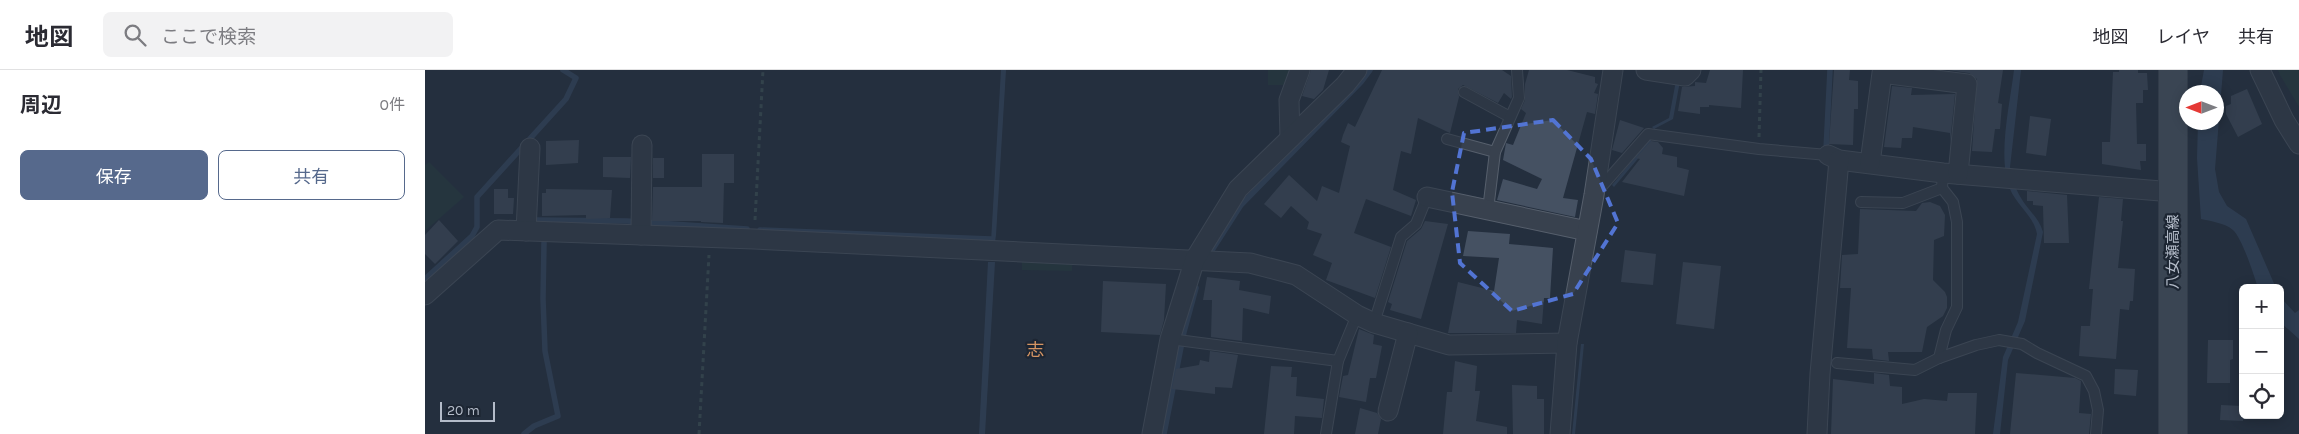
<!DOCTYPE html>
<html lang="ja">
<head>
<meta charset="utf-8">
<style>
	body { margin:0; font-family:Karla,"Noto Sans JP",sans-serif; background:#f2f2f3; color:#2b2b33 }
	.controls { position:absolute; right:15px; bottom:15px; display:grid; overflow:hidden; border-radius:8px; box-shadow:0 2px 12px #0003 }
	.controls button { width:45px; height:45px; display:grid; place-items:center; padding:0; border:0; border-bottom:1px solid #e1e1e2; background:#fff; color:#2b2b33; font:25px sans-serif }
	.compass { position:absolute; left:1754px; top:15px; width:45px; height:45px; border-radius:50%; background:#fff; box-shadow:0 2px 12px #0003; rotate:270deg }
	.scale { position:absolute; left:15px; bottom:12px; width:55px; box-sizing:border-box; padding-left:5px; border:2px solid #b4bcc9; border-top:0; font-size:14px; line-height:18px; white-space:nowrap; color:#b4bcc9; -webkit-text-stroke:4px #1d2633; paint-order:stroke }
	.list { margin:0; padding:0; list-style:none }
	h2 { display:flex; justify-content:space-between; align-items:center; height:65px; margin:0; padding:0 20px; font-size:21px }
	h2 small { font-size:16px; font-weight:400; color:#7c7c81 }
	.actions { display:flex; gap:10px; padding:15px 20px }
	.actions a { flex:1; padding:11px 0; border:1px solid #56698c; border-radius:8px; text-align:center; font-size:18px; color:#56698c }
	.actions .main { background:#56698c; color:#fff }
	.icon { flex:none; width:28px; height:28px; fill:none; stroke:currentColor; stroke-width:2; stroke-linecap:round; stroke-linejoin:round }
	.map { position:relative; flex:none; width:1874px; height:364px; overflow:hidden }
	header { display:flex; align-items:center; gap:30px; box-sizing:border-box; height:70px; padding:0 25px; background:#fff; border-bottom:1px solid #e1e1e2 }
	header strong { font-size:24px }
	nav { display:flex; gap:28px; margin-inline-start:auto; font-size:18px }
	.search { width:350px; height:45px; background:#f2f2f3; display:flex; align-items:center; gap:12px; box-sizing:border-box; padding:0 18px; border-radius:8px; color:#7c7c81; font-size:19px }
	main { display:flex }
	aside { flex:1; background:#fff }
	.map>svg:first-child { display:block }
	.green { fill:#263c3f }
	.water { fill:#394c67 }
	.lines { fill:none; stroke-linecap:round; stroke-linejoin:round }
	.stream { stroke:#394c67; stroke-width:5.5 }
	.building { fill:#455162 }
	.service-casing { stroke:#565f6c; stroke-width:12 }
	.minor-casing { stroke:#565f6c; stroke-width:21 }
	.primary-casing { stroke:#414a57; stroke-width:30 }
	.path { stroke:#44595c; stroke-width:3; stroke-dasharray:4 4; stroke-linecap:butt }
	.service { stroke:#38414e; stroke-width:10 }
	.minor { stroke:#38414e; stroke-width:19 }
	.primary { stroke:#56606e; stroke-width:28 }
	.marked { fill:none; stroke:#5274d3; stroke-width:4; stroke-dasharray:10 6; stroke-linejoin:round }
	.labels { text-anchor:middle; dominant-baseline:central; stroke-width:4.5; stroke-linejoin:round; paint-order:stroke }
	.street-label { font-size:15px; fill:#b4bcc9; stroke:#1d2633 }
	.quarter-label { font-size:18px; fill:#d59563; stroke:#1d2633 }
</style>
</head>
<body>
<header>
<strong>地図</strong>
<div class="search"><svg class="icon" aria-label="search" viewBox="0 0 24 24"><circle cx="10" cy="10" r="6"/><path d="M15 15l6 6"/></svg>ここで検索</div>
<nav><a>地図</a><a>レイヤ</a><a>共有</a></nav>
</header>
<main>
<aside>
<h2>周辺<small>0件</small></h2>
<ul class="list">
</ul>
<div class="actions"><a class="main">保存</a><a>共有</a></div>
</aside>
<div class="map">
<svg width="1874" height="364" viewBox="0 0 1874 364">
	<rect width="100%" height="100%" fill="#242f3e"/>
	<g class="green">
		<path d="M 843,0 L 864,0 L 861,15 L 843,15 Z"/>
		<path d="M 1853,0 L 1874,0 L 1874,37 L 1855,5 Z"/>
		<path d="M 4,92 L 39,127 L 0,161 L 0,95 Z"/>
		<path d="M 597,191 L 647,193 L 647,201 L 597,200 Z"/>
	</g>
	<g class="water">
		<path d="M 576,0 L 581,0 L 571,165 L 570,172 L 566,172 Z"/>
		<path d="M 1253,0 L 1257,0 L 1248,49 L 1229,59 L 1227,57 L 1244,48 Z"/>
		<path d="M 1589,0 L 1596,0 L 1585,97 C 1587,108 1590,118 1596,128 C 1603,140 1614,148 1618,162 L 1600,251 L 1583,290 L 1575,364 L 1568,364 L 1578,287 L 1593,252 L 1612,164 C 1609,146 1592,136 1585,119 C 1572,87 1585,34 1589,0 Z"/>
		<path d="M 1779,0 L 1798,0 L 1790,99 L 1794,122 L 1802,136 L 1821,149 L 1851,218 L 1833,218 C 1829,205 1817,168 1808,160 C 1800,153 1785,151 1776,149 L 1772,88 L 1773,53 L 1792,52 L 1792,22 L 1775,22 Z"/>
		<path d="M 1225,69 L 1227,72 L 1189,117 L 1187,115 Z"/>
		<path d="M 563,192 L 570,192 L 560,364 L 554,364 Z"/>
		<path d="M 1855,227 L 1870,243 L 1874,240 L 1874,269 L 1855,252 Z"/>
		<path d="M 1156,274 L 1159,274 L 1150,364 L 1147,364 Z"/>
	</g>
	<g class="lines">
		<g class="stream">
			<path d="M 1401,80 L 1405,0"/>
			<path d="M 110,150 L 202,151 L 322,159"/>
			<path d="M 335,160 L 566,169"/>
			<path d="M 782,188 L 816,135 L 936,12 L 945,0"/>
			<path d="M 0,209 L 47,166 L 52,157 L 52,127 L 141,29 L 151,8 L 138,0"/>
			<path d="M 99,364 L 109,356 L 133,346 L 120,281 L 118,229 L 119,173"/>
			<path d="M 739,364 L 759,262 L 771,218"/>
		</g>
	</g>
	<g class="building">
		<path d="M 886,0 L 904,0 L 898,20 L 889,29 L 877,26 Z"/>
		<path d="M 957,0 L 1077,0 L 1086,6 L 1087,27 L 1086,29 L 1079,23 L 1073,33 L 1038,15 L 1033,19 L 1034,27 L 1025,63 L 993,48 L 986,84 L 976,81 L 968,120 L 991,130 L 986,146 L 941,129 L 929,163 L 966,177 L 950,228 L 901,210 L 907,193 L 888,185 L 897,164 L 882,159 L 884,152 L 866,136 L 856,148 L 839,134 L 864,105 L 892,131 L 897,116 L 914,123 L 925,76 L 916,72 L 918,65 L 923,53 L 930,57 Z"/>
		<path d="M 1104,0 L 1142,0 L 1170,7 L 1170,13 L 1173,14 L 1169,23 L 1173,24 L 1170,44 L 1162,42 L 1138,128 L 1153,130 L 1150,147 L 1072,130 L 1078,109 L 1112,119 L 1117,109 L 1078,90 L 1081,73 L 1088,75 L 1101,43 L 1096,39 L 1100,30 L 1100,14 Z"/>
		<path d="M 1285,0 L 1318,0 L 1316,38 L 1284,35 L 1284,37 L 1275,37 L 1275,44 L 1253,41 L 1257,17 L 1270,16 L 1270,12 L 1281,13 Z"/>
		<path d="M 1409,0 L 1425,0 L 1424,10 L 1433,11 L 1433,39 L 1429,39 L 1428,75 L 1404,74 Z"/>
		<path d="M 1522,0 L 1578,0 L 1573,33 L 1577,34 L 1575,59 L 1570,59 L 1567,82 L 1547,81 L 1552,9 L 1544,3 Z"/>
		<path d="M 1694,0 L 1713,0 L 1713,3 L 1722,3 L 1723,20 L 1718,20 L 1718,33 L 1711,33 L 1712,74 L 1721,74 L 1721,91 L 1715,91 L 1716,100 L 1677,94 L 1677,72 L 1685,72 L 1688,2 L 1694,2 Z"/>
		<path d="M 1467,16 L 1487,18 L 1486,25 L 1530,24 L 1525,73 L 1525,63 L 1488,57 L 1487,68 L 1477,68 L 1476,78 L 1459,77 Z"/>
		<path d="M 1822,19 L 1837,54 L 1813,67 L 1801,44 L 1801,36 L 1806,34 L 1806,26 Z"/>
		<path d="M 1605,46 L 1626,49 L 1621,86 L 1601,83 Z"/>
		<path d="M 1195,50 L 1219,58 L 1197,83 L 1187,80 Z"/>
		<path d="M 154,70 L 153,93 L 121,95 L 121,71 Z"/>
		<path d="M 1226,71 L 1233,72 L 1238,78 L 1237,84 L 1252,87 L 1252,97 L 1264,100 L 1259,126 L 1197,112 L 1215,89 L 1211,88 Z"/>
		<path d="M 277,84 L 309,84 L 309,113 L 299,113 L 298,153 L 276,152 L 276,151 L 227,151 L 228,117 L 277,117 Z"/>
		<path d="M 178,87 L 206,87 L 205,108 L 178,107 Z"/>
		<rect x="228" y="88" width="11" height="20"/>
		<path d="M 69,119 L 83,119 L 83,128 L 89,128 L 88,144 L 69,144 Z"/>
		<path d="M 121,119 L 187,120 L 185,148 L 161,149 L 161,145 L 117,146 L 117,123 L 121,123 Z"/>
		<path d="M 1602,121 L 1642,125 L 1644,173 L 1619,173 L 1618,136 L 1608,135 L 1608,131 L 1602,131 Z"/>
		<path d="M 1674,127 L 1698,129 L 1696,151 L 1698,151 L 1693,198 L 1710,199 L 1708,231 L 1705,231 L 1704,240 L 1695,239 L 1691,289 L 1654,286 L 1656,256 L 1665,256 L 1668,219 L 1664,219 Z"/>
		<path d="M 1505,132 L 1515,136 L 1520,145 L 1519,166 L 1509,170 L 1508,210 L 1520,222 L 1522,227 L 1522,238 L 1518,246 L 1502,257 L 1497,282 L 1463,282 L 1464,291 L 1448,289 L 1447,279 L 1422,278 L 1426,218 L 1415,218 L 1417,185 L 1433,184 L 1435,139 L 1491,141 L 1497,133 Z"/>
		<path d="M 14,150 L 33,171 L 10,194 L 0,184 L 0,165 Z"/>
		<path d="M 1000,151 L 1023,154 L 996,249 L 965,240 L 967,234 L 963,232 L 982,171 L 996,159 Z"/>
		<path d="M 1043,161 L 1085,164 L 1084,174 L 1128,178 L 1125,228 L 1119,228 L 1117,254 L 1092,250 L 1091,263 L 1023,263 L 1033,212 L 1069,221 L 1074,188 L 1038,186 Z"/>
		<path d="M 1200,180 L 1231,184 L 1228,215 L 1196,212 Z"/>
		<path d="M 1258,192 L 1296,196 L 1289,259 L 1251,254 Z"/>
		<path d="M 782,207 L 815,211 L 814,220 L 846,226 L 844,244 L 818,238 L 817,271 L 786,267 L 787,230 L 778,230 Z"/>
		<path d="M 678,211 L 741,214 L 739,250 L 735,265 L 676,262 Z"/>
		<path d="M 934,259 L 949,265 L 948,274 L 957,276 L 951,308 L 945,308 L 941,332 L 914,327 L 918,306 L 923,305 Z"/>
		<path d="M 1783,270 L 1808,270 L 1808,289 L 1805,290 L 1805,313 L 1782,313 Z"/>
		<path d="M 785,281 L 813,285 L 807,318 L 790,317 L 790,324 L 747,319 L 751,299 L 774,295 L 775,290 L 784,292 Z"/>
		<path d="M 1030,291 L 1052,296 L 1050,321 L 1055,321 L 1051,351 L 1082,357 L 1082,364 L 1018,364 L 1022,322 L 1027,322 Z"/>
		<path d="M 846,296 L 867,297 L 866,307 L 872,307 L 871,326 L 899,329 L 897,348 L 870,346 L 869,364 L 839,364 Z"/>
		<path d="M 1690,299 L 1713,300 L 1711,326 L 1689,324 Z"/>
		<path d="M 1449,303 L 1464,305 L 1465,316 L 1477,317 L 1477,334 L 1499,329 L 1522,331 L 1523,323 L 1552,323 L 1550,364 L 1406,364 L 1408,309 L 1449,314 Z"/>
		<path d="M 1591,303 L 1650,308 L 1656,311 L 1654,343 L 1666,344 L 1664,364 L 1585,364 Z"/>
		<path d="M 1087,315 L 1112,316 L 1112,329 L 1119,329 L 1119,364 L 1088,364 Z"/>
		<path d="M 1796,335 L 1818,336 L 1818,351 L 1795,350 Z"/>
		<path d="M 935,338 L 952,343 L 956,349 L 953,364 L 930,364 Z"/>
	</g>
	<g class="lines">
		<g class="service-casing">
			<g id="service">
				<path d="M 1039,22 L 1085,47"/>
				<path d="M 1022,69 L 1070,82"/>
				<path d="M 1171,123 L 1223,64 L 1334,79 L 1403,85"/>
				<path d="M 1436,132 L 1478,133 L 1517,118"/>
				<path d="M 1063,140 L 1070,82 L 1094,28 L 1092,0"/>
				<path d="M 949,253 L 976,167 L 991,154 L 1002,127"/>
				<path d="M 745,269 L 913,291"/>
				<path d="M 1514,288 L 1521,260 L 1532,237 L 1532,152 L 1528,132 L 1517,118 L 1518,103"/>
				<path d="M 1412,293 L 1490,300 L 1514,288 L 1551,275 L 1574,270 L 1597,274 L 1612,283 L 1661,306 L 1669,321 L 1673,340 L 1671,364"/>
				<path d="M 901,364 L 913,291 L 932,245"/>
			</g>
		</g>
		<g class="minor-casing">
			<g id="minor">
				<path d="M 1221,0 L 1260,6 L 1266,0"/>
				<path d="M 1835,0 L 1859,50 L 1874,74"/>
				<path d="M 865,68 L 864,30 L 875,0"/>
				<path d="M 1403,85 L 1414,90 L 1518,103 L 1748,122"/>
				<path d="M 1445,93 L 1457,3 L 1542,14 L 1533,104"/>
				<path d="M 1002,127 L 1162,161"/>
				<path d="M 101,161 L 105,78"/>
				<path d="M 216,165 L 217,75"/>
				<path d="M 0,225 L 73,160 L 329,169 L 825,193 L 871,205 L 932,245 L 949,253 L 1024,275 L 1142,273"/>
				<path d="M 963,341 L 983,263"/>
				<path d="M 727,364 L 745,269 L 770,189 L 813,119 L 920,15 L 932,0"/>
				<path d="M 1135,364 L 1142,273 L 1169,125 L 1188,0"/>
				<path d="M 1392,364 L 1395,304 L 1414,90"/>
			</g>
		</g>
		<g class="primary-casing">
			<path id="primary" d="M 1748,0 L 1748,364"/>
		</g>
		<g class="path">
			<path d="M 1334,67 L 1336,0"/>
			<path d="M 330,150 L 338,0"/>
			<path d="M 274,364 L 284,185"/>
		</g>
		<use href="#service" class="service"/>
		<use href="#minor" class="minor"/>
		<use href="#primary" class="primary"/>
	</g>
	<path d="M0 0H1874V364H0ZM 1128,50 L 1166,89 L 1193,153 L 1148,224 L 1087,241 L 1035,193 L 1027,122 L 1039,63 Z" fill="#242f3e" fill-opacity=".55" fill-rule="evenodd"/>
	<path class="marked" d="M 1128,50 L 1166,89 L 1193,153 L 1148,224 L 1087,241 L 1035,193 L 1027,122 L 1039,63 Z"/>
	<g class="labels">
		<g class="street-label">
			<text transform="translate(1748 182) rotate(-90)">八女瀬高線</text>
		</g>
		<g class="quarter-label">
			<text x="610" y="280">志</text>
		</g>
	</g>
</svg>
<div class="controls">
<button>+</button>
<button>−</button>
<button><svg class="icon" aria-label="locate" viewBox="0 0 24 24"><circle cx="12" cy="12" r="6"/><path d="M12 2v4M12 18v4M2 12h4M18 12h4"/></svg></button>
</div>
<svg class="compass" viewBox="-18 -18 36 36"><path d="M0-13l5 13h-10z" fill="#e53935"/><path d="M0 13l5-13h-10z" fill="#7c7c81"/></svg>
<div class="scale">20 m</div>
</div>
</main>
</body>
</html>
